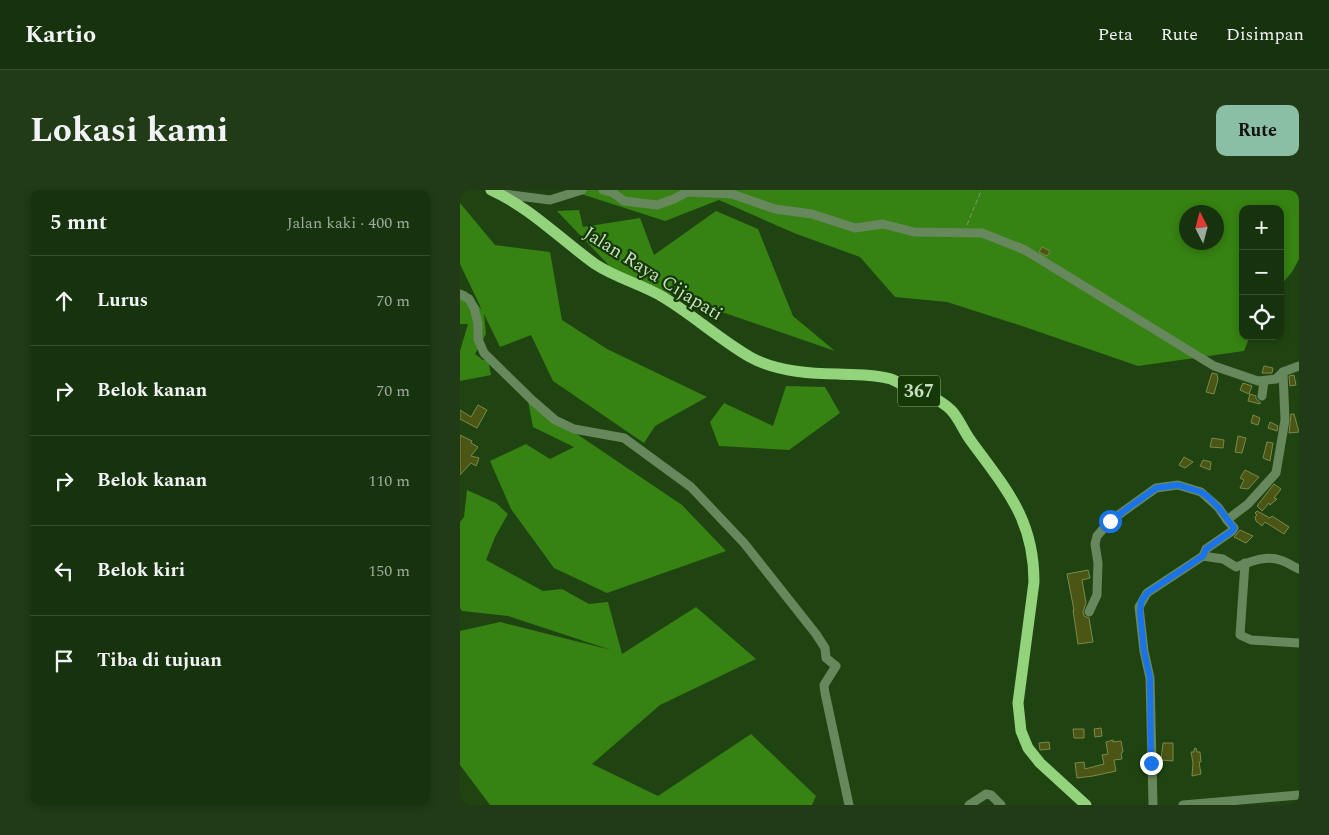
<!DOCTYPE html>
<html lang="id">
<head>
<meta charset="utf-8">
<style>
	body { margin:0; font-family:Spectral,serif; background:#203b16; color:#f1f3f6 }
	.controls { position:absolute; right:15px; top:15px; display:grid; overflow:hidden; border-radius:10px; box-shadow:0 2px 8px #0003 }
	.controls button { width:45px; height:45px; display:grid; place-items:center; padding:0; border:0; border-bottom:1px solid #364e2e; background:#17330d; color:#f1f3f6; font:25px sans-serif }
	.compass { position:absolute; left:719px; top:15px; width:45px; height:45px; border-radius:50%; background:#17330d; box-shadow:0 2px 8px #0003; rotate:354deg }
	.stop { position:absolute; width:15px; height:15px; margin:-11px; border:4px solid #1a73e8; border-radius:50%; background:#fff }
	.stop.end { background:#1a73e8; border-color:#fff; box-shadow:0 1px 5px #0008 }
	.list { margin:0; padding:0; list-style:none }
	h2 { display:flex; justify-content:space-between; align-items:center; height:65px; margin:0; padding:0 20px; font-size:21px }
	h2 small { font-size:16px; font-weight:400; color:#9eaa9d }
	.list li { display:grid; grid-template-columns:32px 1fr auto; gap:15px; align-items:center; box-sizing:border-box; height:90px; padding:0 20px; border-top:1px solid #364e2e }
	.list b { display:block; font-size:19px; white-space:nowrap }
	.list em { font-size:16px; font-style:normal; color:#9eaa9d }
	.icon { flex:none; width:28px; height:28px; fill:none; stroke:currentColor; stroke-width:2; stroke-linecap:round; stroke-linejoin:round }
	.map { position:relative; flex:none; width:839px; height:615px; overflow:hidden; border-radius:10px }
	header { display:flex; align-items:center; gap:30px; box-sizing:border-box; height:70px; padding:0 25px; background:#17330d; border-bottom:1px solid #364e2e }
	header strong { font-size:24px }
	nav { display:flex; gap:28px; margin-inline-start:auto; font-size:18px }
	.intro { display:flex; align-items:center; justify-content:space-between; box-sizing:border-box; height:120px; padding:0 30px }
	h1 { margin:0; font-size:35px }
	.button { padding:12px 22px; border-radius:10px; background:#8abfa5; color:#111; font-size:18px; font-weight:700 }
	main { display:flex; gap:30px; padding:0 30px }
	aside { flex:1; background:#17330d; border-radius:10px; box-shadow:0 2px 8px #0003 }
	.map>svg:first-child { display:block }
	.forest { fill:#368212; fill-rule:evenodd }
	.building { fill:#4b5614; stroke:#7c894a }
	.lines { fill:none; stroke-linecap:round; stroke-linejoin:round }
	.path { stroke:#7b9871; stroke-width:1; stroke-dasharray:5 2.5; stroke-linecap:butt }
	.minor { stroke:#67875d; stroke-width:9 }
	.major { stroke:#92d37c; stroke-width:11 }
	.route { stroke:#1a73e8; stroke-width:6 }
	.labels { text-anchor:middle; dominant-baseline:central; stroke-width:4.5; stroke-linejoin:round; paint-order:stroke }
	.shield { fill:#153905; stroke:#92ac89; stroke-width:1 }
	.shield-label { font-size:18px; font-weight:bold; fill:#c8dec2 }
	.street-label { font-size:19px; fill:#c8dec2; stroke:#153905 }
</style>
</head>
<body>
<header>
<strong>Kartio</strong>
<nav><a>Peta</a><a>Rute</a><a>Disimpan</a></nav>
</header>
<div class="intro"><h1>Lokasi kami</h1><a class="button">Rute</a></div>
<main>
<aside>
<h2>5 mnt<small>Jalan kaki · 400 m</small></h2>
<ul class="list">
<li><svg class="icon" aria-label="ahead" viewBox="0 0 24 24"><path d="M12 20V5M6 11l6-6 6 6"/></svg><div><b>Lurus</b></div><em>70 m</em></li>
<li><svg class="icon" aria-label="right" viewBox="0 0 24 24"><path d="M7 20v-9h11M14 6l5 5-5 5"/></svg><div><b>Belok kanan</b></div><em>70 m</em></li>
<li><svg class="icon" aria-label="right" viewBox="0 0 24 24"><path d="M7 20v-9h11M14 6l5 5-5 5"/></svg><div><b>Belok kanan</b></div><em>110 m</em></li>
<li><svg class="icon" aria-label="left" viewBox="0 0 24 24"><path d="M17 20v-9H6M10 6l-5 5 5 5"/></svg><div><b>Belok kiri</b></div><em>150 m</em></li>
<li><svg class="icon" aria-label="arrive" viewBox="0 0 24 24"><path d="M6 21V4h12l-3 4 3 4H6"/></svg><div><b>Tiba di tujuan</b></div></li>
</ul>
</aside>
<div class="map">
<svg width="839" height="615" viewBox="0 0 839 615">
	<rect width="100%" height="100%" fill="#1f4411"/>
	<g class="forest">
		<path d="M 109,0 L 839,0 L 839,69 L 832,82 L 820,96 L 820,19 L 783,19 L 783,146 L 790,146 L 784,161 L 678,176 L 562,136 L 487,112 L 435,107 L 400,67 L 334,43 L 259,10 L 205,31 ZM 726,22 L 756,22 L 756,52 L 726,52 Z"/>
		<path d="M 0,13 L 35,55 L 90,62 L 102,130 L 147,159 L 247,207 L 195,236 L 184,253 L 93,191 L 71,145 L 40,157 L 24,124 L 26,144 L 15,164 L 23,170 L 28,170 L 31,185 L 0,191 L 0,161 L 8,134 L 0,134 L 0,103 L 6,101 L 22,120 L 0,74 Z"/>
		<path d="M 119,20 L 123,37 L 180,28 L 194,65 L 256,21 L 298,39 L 333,126 L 375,161 L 160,87 L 97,21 Z"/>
		<path d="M 326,196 L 365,197 L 380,223 L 329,260 L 259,256 L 250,232 L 264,213 L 313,236 Z"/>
		<path d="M 68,211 L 222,315 L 266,361 L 147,403 L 94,378 L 51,319 L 30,271 L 66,254 L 90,269 L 114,257 L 73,237 Z"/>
		<path d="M 7,300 L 36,313 L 48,324 L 35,347 L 26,370 L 83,401 L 102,399 L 129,414 L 148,412 L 162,464 L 236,417 L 296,469 L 200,515 L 132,574 L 198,606 L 291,544 L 356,606 L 352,615 L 30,615 L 0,575 L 0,441 L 40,432 L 151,460 L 48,426 L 2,421 L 0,418 L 0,332 L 4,327 Z"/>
	</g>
	<g class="building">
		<path d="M 582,57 L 590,61 L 587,66 L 579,62 Z"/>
		<path d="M 804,176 L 813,178 L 812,183 L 802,183 Z"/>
		<path d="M 752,183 L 757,184 L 758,189 L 754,204 L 746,202 Z"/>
		<path d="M 834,185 L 836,195 L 830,196 L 829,186 Z"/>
		<path d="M 783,193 L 792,196 L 789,204 L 780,200 Z"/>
		<path d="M 790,204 L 796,206 L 796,209 L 800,212 L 800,214 L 788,211 Z"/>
		<path d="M 18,215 L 27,220 L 17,238 L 0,229 L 0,220 L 11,227 Z"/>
		<path d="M 831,224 L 834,224 L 839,242 L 829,243 Z"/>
		<path d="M 793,225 L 800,228 L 798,235 L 791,233 Z"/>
		<path d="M 810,232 L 818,236 L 817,241 L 808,238 Z"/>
		<path d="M 0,245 L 12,251 L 11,253 L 18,257 L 11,266 L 19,268 L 16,276 L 11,273 L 0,285 Z"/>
		<path d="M 778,246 L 786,248 L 782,263 L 775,262 Z"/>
		<path d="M 752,248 L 764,250 L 763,258 L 750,257 Z"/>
		<path d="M 807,252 L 813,253 L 810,271 L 803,268 Z"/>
		<path d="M 724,267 L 733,272 L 725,278 L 719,275 Z"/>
		<path d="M 743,270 L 751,272 L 750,280 L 740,276 Z"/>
		<path d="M 785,280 L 799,287 L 788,299 L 780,298 L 784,290 L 780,288 Z"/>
		<path d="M 814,294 L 821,299 L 814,308 L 817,309 L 810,315 L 809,313 L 802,321 L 797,316 Z"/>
		<path d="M 797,321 L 810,328 L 812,326 L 829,337 L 824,344 L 805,332 L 802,336 L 796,331 L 795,327 L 797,325 L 795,323 Z"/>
		<path d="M 780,340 L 793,346 L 786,353 L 774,347 Z"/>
		<path d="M 628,380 L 630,388 L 622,390 L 626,413 L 623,422 L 624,426 L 629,428 L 633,452 L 618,454 L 613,420 L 614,420 L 607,384 Z"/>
		<path d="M 641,538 L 642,546 L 635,547 L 634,539 Z"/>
		<path d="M 613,539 L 624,539 L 624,548 L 614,548 Z"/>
		<path d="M 653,550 L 653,552 L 661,551 L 663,562 L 661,563 L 662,569 L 654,570 L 656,581 L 633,586 L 617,588 L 615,573 L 624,572 L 625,579 L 644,574 L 642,565 L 648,564 L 646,552 Z"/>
		<path d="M 589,552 L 590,559 L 580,560 L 579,553 Z"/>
		<path d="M 703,553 L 713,553 L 713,571 L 701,570 Z"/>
		<path d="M 736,558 L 737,562 L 740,562 L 741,572 L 739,572 L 741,584 L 732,586 L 733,573 L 731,562 L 734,562 L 734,559 Z"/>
	</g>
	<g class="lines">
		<path class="path" d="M 507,35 L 521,1 L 520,0"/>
		<g class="minor">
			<path d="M 143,0 L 152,2 L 164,11 L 197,15 L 214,9 L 227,2 L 272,4 L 315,19 L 352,24 L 395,38 L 423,34 L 454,42 L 522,43 L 565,60 L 754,176 L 798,191 L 816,189 L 823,182"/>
			<path d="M 43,4 L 90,10 L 122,0"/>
			<path d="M 0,104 L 9,109 L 14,118 L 18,133 L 18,149 L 24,163 L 72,210 L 95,230 L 114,239 L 164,248 L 231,297 L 284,353 L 356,444 L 365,458 L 366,468 L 376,476 L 364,495 L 365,503 L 389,615"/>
			<path d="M 802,206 L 804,191"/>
			<path d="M 743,366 L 763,369 L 776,377 C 790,372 805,365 820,370 C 827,372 832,376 839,379"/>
			<path d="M 785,373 L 780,445 L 791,450 L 839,453"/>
			<path d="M 629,422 L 637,405 L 638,373 L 635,354 L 637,346 L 650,331 L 696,298 L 718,295 L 741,302 L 758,317 L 767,330"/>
			<path d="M 509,615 L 526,604 L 531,605 L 541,615"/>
			<path d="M 693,615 L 690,488 L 684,461 L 679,417 L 687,403 L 743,366 L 746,359 L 772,341 L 774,338 L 767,330 L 788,314 L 816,283 L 825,230 L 823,182 L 839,176"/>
			<path d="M 723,615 L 839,605"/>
		</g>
		<path class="major" d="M 31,0 C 71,18 100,49 135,74 C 156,88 181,94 203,107 C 233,125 259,149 290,167 C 315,181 350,184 378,184 C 395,185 414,184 431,189 C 434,190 437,192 441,194 C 458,201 476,206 491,220 C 499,228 504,242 511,251 C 546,299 574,329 574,392 L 558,513 L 561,541 L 568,558 L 580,573 L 626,615"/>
	</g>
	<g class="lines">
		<path class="route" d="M 650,331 L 696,298 L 718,295 L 741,302 L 748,307 L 758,317 L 774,338 L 772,341 L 746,359 L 743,366 L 687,403 L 681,412 L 680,422 L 684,461 L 690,488 L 691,573"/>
	</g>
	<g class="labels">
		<rect class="shield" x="438" y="185.5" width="42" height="31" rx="4"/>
		<g class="shield-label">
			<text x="459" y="201">367</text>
		</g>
		<g class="street-label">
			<text transform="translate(193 84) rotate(32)">Jalan Raya Cijapati</text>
		</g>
	</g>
</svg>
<div class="controls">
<button>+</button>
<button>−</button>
<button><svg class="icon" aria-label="locate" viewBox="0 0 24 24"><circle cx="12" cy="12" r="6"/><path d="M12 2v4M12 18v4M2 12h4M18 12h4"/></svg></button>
</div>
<svg class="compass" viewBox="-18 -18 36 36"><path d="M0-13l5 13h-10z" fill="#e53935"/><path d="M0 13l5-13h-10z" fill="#9eaa9d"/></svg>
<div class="stop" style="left:650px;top:331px"></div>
<div class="stop end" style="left:691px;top:573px"></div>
</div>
</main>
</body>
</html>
